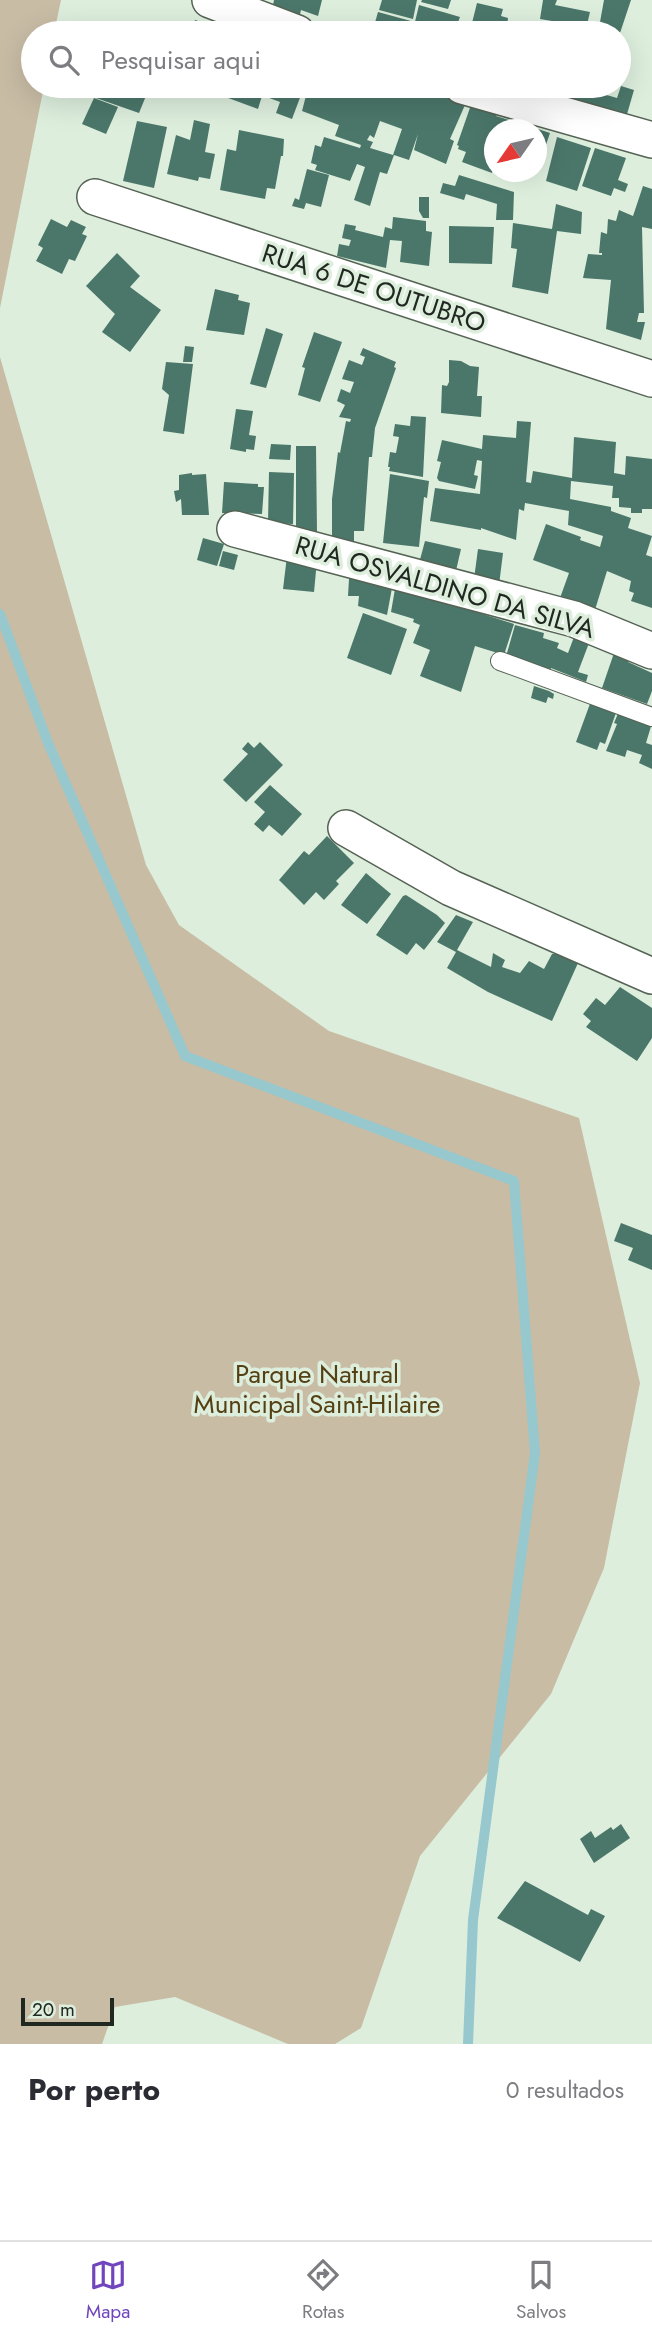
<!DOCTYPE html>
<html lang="pt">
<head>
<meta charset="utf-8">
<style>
	body { margin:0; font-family:Jost,sans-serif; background:#f2f2f3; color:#2b2b33 }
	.compass { position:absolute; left:484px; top:119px; width:63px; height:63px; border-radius:50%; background:#fff; box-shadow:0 7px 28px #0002; rotate:236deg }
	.scale { position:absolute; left:21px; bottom:18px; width:93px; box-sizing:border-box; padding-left:7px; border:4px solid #212721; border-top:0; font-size:19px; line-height:24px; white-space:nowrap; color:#212721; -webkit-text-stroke:5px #ded; paint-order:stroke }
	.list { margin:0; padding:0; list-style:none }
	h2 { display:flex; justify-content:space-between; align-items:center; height:91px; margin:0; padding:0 28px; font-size:30px }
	h2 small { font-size:23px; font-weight:400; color:#7c7c81 }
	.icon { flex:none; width:38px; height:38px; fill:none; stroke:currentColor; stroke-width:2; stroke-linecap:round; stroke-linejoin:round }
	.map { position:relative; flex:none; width:652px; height:2044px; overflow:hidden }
	.search { position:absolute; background:#fff; box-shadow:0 7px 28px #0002; left:21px; right:21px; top:21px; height:77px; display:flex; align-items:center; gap:18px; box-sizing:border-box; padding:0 24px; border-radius:38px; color:#7c7c81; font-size:26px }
	.sheet { height:196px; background:#fff }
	nav { display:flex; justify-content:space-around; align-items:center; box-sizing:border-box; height:98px; border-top:2px solid #e1e1e2; background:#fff; font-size:19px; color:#7c7c81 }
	nav a { display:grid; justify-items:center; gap:4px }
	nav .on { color:#7045bd }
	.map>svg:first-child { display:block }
	.green { fill:#c8bca5 }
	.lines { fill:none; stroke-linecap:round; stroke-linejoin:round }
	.stream { stroke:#96c8ce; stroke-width:10 }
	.building { fill:#4b776a; fill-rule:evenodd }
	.lane-casing { stroke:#556355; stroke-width:20 }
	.street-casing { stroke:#556355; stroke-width:38 }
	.lane { stroke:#fff; stroke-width:18 }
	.street { stroke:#fff; stroke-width:35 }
	.labels { text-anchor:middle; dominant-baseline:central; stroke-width:7; stroke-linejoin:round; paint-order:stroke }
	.street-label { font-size:26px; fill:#212721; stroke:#ded }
	.park-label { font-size:26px; fill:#554014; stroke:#ded }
</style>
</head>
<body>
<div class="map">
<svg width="652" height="2044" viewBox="0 0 652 2044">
	<rect width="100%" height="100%" fill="#ded"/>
	<g class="green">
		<path d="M 0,0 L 61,0 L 54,33 L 33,33 L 33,86 L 44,86 L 0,308 Z"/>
		<path d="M 0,357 L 146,865 L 179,925 L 329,1031 L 579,1118 L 640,1383 L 604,1568 L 551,1694 L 420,1856 L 361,2028 L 335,2044 L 288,2044 L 175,1997 L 115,2007 L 102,2044 L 0,2044 Z"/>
	</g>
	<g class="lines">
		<path class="stream" d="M 0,614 L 48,743 L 185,1056 L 514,1181 L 535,1453 L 473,1920 L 468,2044"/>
	</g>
	<g class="building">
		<path d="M 274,0 L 322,0 L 318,16 L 301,10 L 299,19 L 272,10 Z"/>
		<path d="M 382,0 L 417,0 L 413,19 L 379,10 Z"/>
		<path d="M 422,0 L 451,0 L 448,9 L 421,2 Z"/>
		<path d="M 543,0 L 557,0 L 555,5 L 590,12 L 585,33 L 531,33 L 533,27 L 550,30 L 552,21 L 540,19 Z"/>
		<path d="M 604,0 L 631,0 L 620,33 L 598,33 Z"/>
		<path d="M 477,3 L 503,9 L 501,16 L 508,18 L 507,28 L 499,26 L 498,29 L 472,23 Z"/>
		<path d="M 419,5 L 460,17 L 457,25 L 493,33 L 441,33 L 414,26 Z"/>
		<path d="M 378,12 L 411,21 L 408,33 L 372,33 Z"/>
		<path d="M 195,20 L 234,33 L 191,33 Z"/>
		<path d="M 100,86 L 150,86 L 139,113 L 96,98 Z"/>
		<path d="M 222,86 L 265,86 L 258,109 L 220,95 Z"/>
		<path d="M 268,86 L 372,86 L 391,93 L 393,86 L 420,86 L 437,91 L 436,93 L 465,105 L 450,139 L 454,141 L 446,164 L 414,150 L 418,134 L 409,160 L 394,155 L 387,174 L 380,172 L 370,206 L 354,200 L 365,167 L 357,164 L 350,181 L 315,170 L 317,165 L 311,163 L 315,145 L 321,147 L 324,137 L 360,148 L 361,145 L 335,136 L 339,125 L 302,111 L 308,88 L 304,87 L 292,119 L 276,113 L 280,102 L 264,96 ZM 380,121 L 402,129 L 393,155 L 370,148 L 373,142 L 367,140 L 370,135 L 374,138 Z"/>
		<path d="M 544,86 L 587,86 L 586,89 L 617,98 L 621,86 L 634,90 L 623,128 L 540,100 Z"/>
		<path d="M 94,98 L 118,107 L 106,134 L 82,124 Z"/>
		<path d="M 472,102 L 498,111 L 496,116 L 509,120 L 505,130 L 494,130 L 494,165 L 492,173 L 462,162 L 466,152 L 458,149 L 459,146 L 457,145 Z"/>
		<path d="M 194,120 L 210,124 L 205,152 L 215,154 L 210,179 L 199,177 L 198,181 L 167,174 L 176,135 L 190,140 Z"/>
		<path d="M 511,120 L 550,133 L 537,171 L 536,130 L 508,130 Z"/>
		<path d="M 137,121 L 167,127 L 154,188 L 123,181 Z"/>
		<path d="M 239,130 L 284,139 L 283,156 L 281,156 L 275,189 L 267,188 L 265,199 L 220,190 L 227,149 L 236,151 Z"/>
		<path d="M 557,137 L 591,148 L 577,191 L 546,181 Z"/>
		<path d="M 595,148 L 626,158 L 618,180 L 628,184 L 625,192 L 614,188 L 611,196 L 582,186 Z"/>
		<path d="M 307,169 L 329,175 L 321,207 L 306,203 L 304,209 L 292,206 L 295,198 L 299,200 Z"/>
		<path d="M 459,175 L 514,192 L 513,220 L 496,220 L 497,204 L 466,194 L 464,200 L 440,193 L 443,183 L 455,186 Z"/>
		<path d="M 643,186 L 652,189 L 652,229 L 642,227 L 644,313 L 639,313 L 637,322 L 645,322 L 641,340 L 606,329 L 611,280 L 583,278 L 588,254 L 602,255 L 602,253 L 599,253 L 601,232 L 607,234 L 608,219 L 616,221 L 619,210 L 633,216 Z"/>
		<path d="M 419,197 L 429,197 L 429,218 L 423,218 L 419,211 Z"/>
		<path d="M 556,204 L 582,212 L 581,234 L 557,231 L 548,294 L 512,287 L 517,249 L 511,248 L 513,223 L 552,229 Z"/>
		<path d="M 393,217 L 426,221 L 426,231 L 432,232 L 429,266 L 400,262 L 402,241 L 390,240 L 386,268 L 337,256 L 339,244 L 349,246 L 351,240 L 342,238 L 345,224 L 356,226 L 355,230 L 383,237 L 385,227 L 392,229 Z"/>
		<path d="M 51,219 L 67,227 L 71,220 L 86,227 L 82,234 L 87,236 L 75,261 L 69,259 L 62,274 L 36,261 L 43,248 L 38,245 Z"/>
		<path d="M 449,226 L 494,227 L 492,264 L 449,263 Z"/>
		<path d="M 117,253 L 140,276 L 130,287 L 161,310 L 130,352 L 102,332 L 115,314 L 86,286 Z"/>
		<path d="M 215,289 L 239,295 L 238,300 L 250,303 L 244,335 L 206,330 Z"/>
		<path d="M 266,328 L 283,334 L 266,388 L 250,384 Z"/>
		<path d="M 314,332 L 342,342 L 320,402 L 298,395 L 305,368 L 302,367 Z"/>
		<path d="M 185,346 L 194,347 L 192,362 L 183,362 Z"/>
		<path d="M 363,348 L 396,362 L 394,367 L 396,368 L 375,428 L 372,457 L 369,457 L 364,531 L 354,531 L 354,541 L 339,541 L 332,539 L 332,499 L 338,452 L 340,453 L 346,421 L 350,422 L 351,419 L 339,417 L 345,405 L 337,401 L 341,389 L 350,393 L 354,382 L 342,379 L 349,360 L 362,365 L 365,357 L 360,355 Z"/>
		<path d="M 449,360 L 461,361 L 470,366 L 479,367 L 477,396 L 482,396 L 481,417 L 441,413 L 442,385 L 447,386 L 449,382 Z"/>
		<path d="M 166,362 L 193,364 L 184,434 L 163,431 L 169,395 L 162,389 Z"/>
		<path d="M 236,409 L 253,411 L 249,435 L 256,436 L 254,450 L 246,449 L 246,452 L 230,449 Z"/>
		<path d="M 411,416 L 426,417 L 423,477 L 389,471 L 390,467 L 388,467 L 390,452 L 396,453 L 399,437 L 393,436 L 395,424 L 410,426 Z"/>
		<path d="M 517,421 L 531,422 L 526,482 L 531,483 L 533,471 L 572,478 L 574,437 L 616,442 L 614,473 L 625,475 L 626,456 L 652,459 L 652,509 L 642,509 L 642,513 L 631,513 L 631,508 L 619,507 L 619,498 L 612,498 L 613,486 L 571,481 L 570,499 L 611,507 L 611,511 L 631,518 L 628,528 L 652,536 L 646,555 L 652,557 L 652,608 L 631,601 L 634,593 L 629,591 L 631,581 L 607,571 L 594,613 L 560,598 L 569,573 L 533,560 L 546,524 L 581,537 L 580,540 L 600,547 L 603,536 L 568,525 L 569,511 L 525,503 L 524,511 L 519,509 L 516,540 L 481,528 L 481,530 L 430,521 L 435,488 L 480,494 L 482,461 L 477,460 L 474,475 L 478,476 L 475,489 L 439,481 L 437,478 L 441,462 L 437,461 L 442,440 L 482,449 L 483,435 L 516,438 Z"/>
		<path d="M 271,444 L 291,445 L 290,460 L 269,459 Z"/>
		<path d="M 296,446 L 316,446 L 317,532 L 296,533 Z"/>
		<path d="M 269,472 L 294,473 L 293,524 L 268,523 Z"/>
		<path d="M 192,473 L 192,475 L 206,474 L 209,515 L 182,515 L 181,499 L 176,502 L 174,491 L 179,490 L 179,475 Z"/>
		<path d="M 390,474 L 429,481 L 427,498 L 424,497 L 419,547 L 383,543 Z"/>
		<path d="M 224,482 L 258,484 L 258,487 L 264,487 L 262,514 L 222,513 Z"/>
		<path d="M 203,538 L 224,544 L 217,566 L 197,560 Z"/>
		<path d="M 425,541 L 461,549 L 455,575 L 418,567 Z"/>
		<path d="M 478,549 L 503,553 L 499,585 L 474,579 Z"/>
		<path d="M 223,551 L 238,555 L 234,570 L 219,566 Z"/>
		<path d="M 287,556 L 317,560 L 314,592 L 283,589 Z"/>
		<path d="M 349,579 L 360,579 L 392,588 L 387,615 L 358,606 L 359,596 L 348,596 Z"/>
		<path d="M 396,583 L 474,607 L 473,611 L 514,624 L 504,655 L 475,646 L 461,692 L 420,676 L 430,650 L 413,643 L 420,625 L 413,622 L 414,619 L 391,612 Z"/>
		<path d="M 363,613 L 407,629 L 391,675 L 347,658 Z"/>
		<path d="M 515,625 L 544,633 L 543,638 L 559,643 L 557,648 L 568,653 L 574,637 L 589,643 L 578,672 L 588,675 L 586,682 L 551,668 L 549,674 L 505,660 Z"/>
		<path d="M 614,653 L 630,659 L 628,662 L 652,673 L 652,691 L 647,704 L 602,688 Z"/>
		<path d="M 534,686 L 549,691 L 554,694 L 553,699 L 548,697 L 546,703 L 531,698 Z"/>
		<path d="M 591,701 L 617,710 L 605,744 L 600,742 L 597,750 L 576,742 Z"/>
		<path d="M 619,711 L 652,723 L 646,743 L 652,745 L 652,769 L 639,763 L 642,755 L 627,750 L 625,757 L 606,751 L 617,724 L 614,723 Z"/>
		<path d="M 248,742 L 254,748 L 260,742 L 283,765 L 246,802 L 223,780 L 248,754 L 242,749 Z"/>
		<path d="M 270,785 L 302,814 L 282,836 L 269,825 L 263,832 L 254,824 L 265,812 L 254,802 Z"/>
		<path d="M 327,836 L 354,863 L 336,881 L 339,884 L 324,900 L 316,892 L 304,905 L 279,880 L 304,851 L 309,855 Z"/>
		<path d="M 366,873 L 391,894 L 367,924 L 341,905 Z"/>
		<path d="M 406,895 L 437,915 L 445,923 L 424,950 L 416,943 L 407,955 L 376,935 L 403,896 Z"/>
		<path d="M 456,915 L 473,922 L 457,950 L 491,967 L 493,953 L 505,960 L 502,967 L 520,973 L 529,961 L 544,969 L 552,954 L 556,954 L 578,963 L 552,1021 L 488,992 L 447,968 L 456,952 L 437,942 Z"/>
		<path d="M 620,987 L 652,1008 L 652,1038 L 637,1061 L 586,1027 L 591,1021 L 583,1014 L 596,998 L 605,1005 Z"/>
		<path d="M 621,1223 L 652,1235 L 652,1270 L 628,1260 L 633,1248 L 614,1241 Z"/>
		<path d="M 621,1824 L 630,1838 L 594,1863 L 580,1839 L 591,1831 L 595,1838 L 611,1827 L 613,1830 Z"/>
		<path d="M 525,1881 L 588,1915 L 591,1909 L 605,1916 L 580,1962 L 497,1918 Z"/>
	</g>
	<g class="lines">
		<g class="lane-casing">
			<path id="lane" d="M 500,661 L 652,717"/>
		</g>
		<g class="street-casing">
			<g id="street">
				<path d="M 210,0 L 297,33"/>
				<path d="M 462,86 L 652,140"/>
				<path d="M 95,197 L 652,379"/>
				<path d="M 235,529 L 574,619 L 652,651"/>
				<path d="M 346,828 L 451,888 L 652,976"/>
			</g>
		</g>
		<use href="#lane" class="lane"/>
		<use href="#street" class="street"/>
	</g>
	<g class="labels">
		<g class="street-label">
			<text transform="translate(374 288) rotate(18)">RUA 6 DE OUTUBRO</text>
			<text transform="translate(445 587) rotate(16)">RUA OSVALDINO DA SILVA</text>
		</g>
		<g class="park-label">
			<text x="317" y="1374">Parque Natural<tspan x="317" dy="30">Municipal Saint-Hilaire</tspan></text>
		</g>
	</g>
</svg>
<svg class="compass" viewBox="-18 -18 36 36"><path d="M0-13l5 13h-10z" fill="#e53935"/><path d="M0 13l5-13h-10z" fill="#7c7c81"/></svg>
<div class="scale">20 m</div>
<div class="search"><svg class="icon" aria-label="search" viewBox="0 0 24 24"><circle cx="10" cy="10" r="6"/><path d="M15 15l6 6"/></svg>Pesquisar aqui</div>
</div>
<section class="sheet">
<h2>Por perto<small>0 resultados</small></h2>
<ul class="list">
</ul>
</section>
<nav>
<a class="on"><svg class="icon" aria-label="map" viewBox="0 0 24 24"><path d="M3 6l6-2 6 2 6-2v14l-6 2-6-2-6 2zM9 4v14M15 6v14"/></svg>Mapa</a>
<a><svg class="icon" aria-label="directions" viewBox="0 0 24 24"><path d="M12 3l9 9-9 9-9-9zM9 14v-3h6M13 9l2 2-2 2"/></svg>Rotas</a>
<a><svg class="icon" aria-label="saved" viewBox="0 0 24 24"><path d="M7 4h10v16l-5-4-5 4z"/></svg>Salvos</a>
</nav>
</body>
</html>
